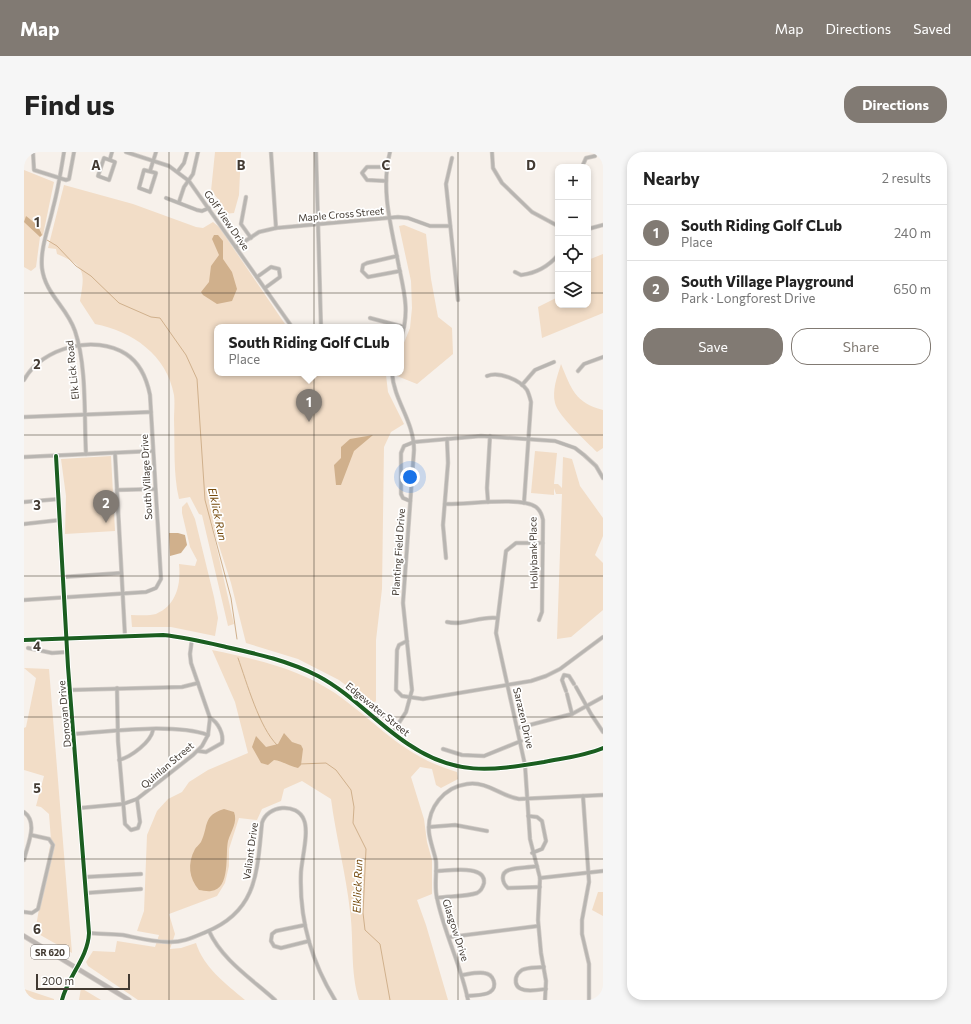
<!DOCTYPE html>
<html lang="en">
<head>
<meta charset="utf-8">
<style>
	body { margin:0; font-family:Commissioner,sans-serif; background:#f6f6f6; color:#222 }
	.controls { position:absolute; right:12px; top:12px; display:grid; overflow:hidden; border-radius:8px; box-shadow:0 2px 6px #0003 }
	.controls button { width:36px; height:36px; display:grid; place-items:center; padding:0; border:0; border-bottom:1px solid #e0e0e0; background:#fff; color:#222; font:20px sans-serif }
	.scale { position:absolute; left:12px; bottom:10px; width:94px; box-sizing:border-box; padding-left:4px; border:2px solid #423a32; border-top:0; font-size:11px; line-height:14px; white-space:nowrap; color:#423a32; -webkit-text-stroke:3px #fff; paint-order:stroke }
	.you { position:absolute; left:386px; top:325px; width:14px; height:14px; margin:-10px; border:3px solid #fff; border-radius:50%; background:#1a73e8; box-shadow:0 0 0 6px #1a73e833 }
	.badge { display:grid; place-items:center; width:26px; height:26px; border-radius:50%; background:#817a73; color:#fff; font-size:13px; font-weight:700 }
	.pin { position:absolute; translate:-50% -33px; filter:drop-shadow(0 1px 2px #0008) }
	.pin::after { content:''; position:absolute; top:21px; width:14px; height:12px; background:inherit; clip-path:polygon(0 0,100% 0,50% 100%) }
	.popup { position:absolute; left:190px; top:172px; width:190px; height:52px; box-sizing:border-box; display:grid; place-content:center; border-radius:8px; background:#fff; filter:drop-shadow(0 1px 3px #0005); font-size:13px; white-space:nowrap; color:#767676 }
	.popup b { font-size:15px; color:#222 }
	.popup::after { content:''; position:absolute; left:50%; top:100%; margin-left:-8px; border:8px solid transparent; border-top-color:#fff }
	.list { margin:0; padding:0; list-style:none }
	h2 { display:flex; justify-content:space-between; align-items:center; height:52px; margin:0; padding:0 16px; font-size:17px }
	h2 small { font-size:13px; font-weight:400; color:#767676 }
	.list li { display:grid; grid-template-columns:26px 1fr auto; gap:12px; align-items:center; box-sizing:border-box; height:56px; padding:0 16px; border-top:1px solid #e0e0e0 }
	.list b { display:block; font-size:15px; white-space:nowrap }
	.list p { margin:0; font-size:13px; white-space:nowrap; color:#767676 }
	.list em { font-size:13px; font-style:normal; color:#767676 }
	.actions { display:flex; gap:8px; padding:12px 16px }
	.actions a { flex:1; padding:9px 0; border:1px solid #817a73; border-radius:16px; text-align:center; font-size:14px; color:#817a73 }
	.actions .main { background:#817a73; color:#fff }
	.icon { flex:none; width:22px; height:22px; fill:none; stroke:currentColor; stroke-width:2; stroke-linecap:round; stroke-linejoin:round }
	.map { position:relative; flex:none; width:579px; height:848px; overflow:hidden; border-radius:16px }
	header { display:flex; align-items:center; gap:24px; box-sizing:border-box; height:56px; padding:0 20px; background:#817a73; color:#fff }
	header strong { font-size:19px }
	nav { display:flex; gap:22px; margin-inline-start:auto; font-size:14px }
	.intro { display:flex; align-items:center; justify-content:space-between; box-sizing:border-box; height:96px; padding:0 24px }
	h1 { margin:0; font-size:28px }
	.button { padding:10px 18px; border-radius:16px; background:#817a73; color:#fff; font-size:14px; font-weight:700 }
	main { display:flex; gap:24px; padding:0 24px }
	aside { flex:1; background:#fff; border-radius:16px; box-shadow:0 2px 6px #0003 }
	.map>svg:first-child { display:block }
	.green { fill:#f2ddc7 }
	.water { fill:#d0b08c }
	.lines { fill:none; stroke-linecap:round; stroke-linejoin:round }
	.stream { stroke:#d0b08c; stroke-width:1 }
	.minor-casing { stroke:#d2ccc7; stroke-width:4.5 }
	.major-casing { stroke:#d2ccc7; stroke-width:5.5 }
	.minor { stroke:#b8b5b1; stroke-width:3 }
	.major { stroke:#bcb6b2; stroke-width:4 }
	.cycleway-casing { stroke:#fff; stroke-width:6 }
	.cycleway { stroke:#1b5e20; stroke-width:4 }
	.grid { fill:none; stroke:#423a32; stroke-width:1; stroke-opacity:0.55 }
	.labels { text-anchor:middle; dominant-baseline:central; stroke-width:3.5; stroke-linejoin:round; paint-order:stroke }
	.shield { fill:#fff; stroke:#7b7570; stroke-width:1 }
	.shield-label { font-size:9px; font-weight:bold; fill:#423a32 }
	.street-label { font-size:10px; fill:#423a32; stroke:#fff }
	.water-label { font-size:11px; font-style:italic; fill:#754a0d; stroke:#fff }
	.grid-label { font-size:13px; text-anchor:middle; font-weight:bold; fill:#423a32; stroke:#fff; stroke-width:3.5; stroke-linejoin:round; paint-order:stroke }
</style>
</head>
<body>
<header>
<strong>Map</strong>
<nav><a>Map</a><a>Directions</a><a>Saved</a></nav>
</header>
<div class="intro"><h1>Find us</h1><a class="button">Directions</a></div>
<main>
<div class="map">
<svg width="579" height="848" viewBox="0 0 579 848">
	<rect width="100%" height="100%" fill="#f7f1eb"/>
	<g class="green">
		<path d="M 191,0 L 217,0 L 215,43 L 210,61 L 199,62 L 195,55 L 196,49 L 187,39 Z"/>
		<path d="M 0,18 L 30,30 L 19,83 L 16,85 L 12,115 L 7,119 L 0,115 Z"/>
		<path d="M 40,33 L 109,52 L 172,75 L 179,76 L 189,70 L 195,75 L 263,175 L 193,175 L 193,221 L 357,221 L 362,223 L 364,240 L 380,272 L 367,280 L 360,295 L 358,437 L 352,488 L 352,549 L 348,553 L 315,528 L 274,507 L 222,491 L 207,431 L 186,366 L 210,472 L 204,474 L 178,363 L 175,362 L 166,345 L 155,347 C 149,321 151,294 150,268 C 150,260 151,251 150,243 C 143,203 108,179 71,172 L 56,149 C 61,120 62,114 33,102 L 32,97 L 24,96 Z"/>
		<path d="M 380,73 L 402,82 L 407,127 L 414,165 L 428,176 L 429,202 L 393,232 L 373,224 L 373,221 L 377,221 L 377,198 L 386,176 L 388,156 L 387,129 L 375,74 Z"/>
		<path d="M 579,102 L 579,161 L 518,186 L 514,155 L 534,145 L 534,153 L 564,153 L 564,108 Z"/>
		<path d="M 537,212 C 547,236 551,251 579,258 L 579,296 L 573,300 C 563,290 534,264 531,251 C 528,238 533,225 537,212 Z"/>
		<path d="M 511,299 L 533,301 L 530,332 L 534,332 L 538,336 L 539,305 L 548,307 L 556,334 L 579,366 L 579,384 L 571,403 L 579,411 L 579,458 L 547,485 L 533,487 L 538,342 L 532,342 L 530,336 L 530,343 L 507,341 Z"/>
		<path d="M 87,304 L 91,379 L 41,382 L 42,344 L 37,307 Z"/>
		<path d="M 163,350 L 171,367 L 190,445 L 194,466 L 191,484 L 147,475 L 108,475 L 107,463 C 115,463 125,464 132,462 C 153,453 157,432 155,412 L 171,414 L 173,408 L 166,395 L 158,361 L 158,355 Z"/>
		<path d="M 188,498 C 231,507 274,516 311,541 C 355,572 378,604 433,620 L 434,627 L 417,636 L 412,633 L 408,617 L 396,615 L 387,625 L 400,667 L 403,690 L 408,708 L 408,742 L 393,748 L 402,773 L 424,848 L 335,848 C 326,820 330,788 326,759 C 322,722 312,685 307,647 L 278,629 L 260,637 L 257,649 L 238,657 L 233,668 L 215,666 L 205,697 L 205,714 L 201,731 L 193,744 L 145,762 L 151,782 L 146,797 L 157,796 L 172,791 C 180,816 201,831 221,848 L 114,848 L 64,814 L 62,810 L 69,799 L 91,800 L 93,789 L 131,795 L 135,783 L 113,779 L 120,759 L 123,683 L 133,659 L 144,647 L 158,640 L 165,630 L 184,618 L 224,601 L 211,550 Z"/>
		<path d="M 0,516 L 25,517 L 48,801 L 11,780 L 27,688 L 25,662 L 17,655 L 12,654 L 20,624 L 0,618 L 0,576 L 2,575 L 12,526 Z"/>
		<path d="M 574,740 L 579,740 L 579,764 L 568,758 Z"/>
		<path d="M 57,836 L 77,848 L 55,848 Z"/>
		<path d="M 0,837 L 30,847 L 30,848 L 0,848 Z"/>
	</g>
	<g class="water">
		<path d="M 2,64 C 9,69 15,75 18,83 L 16,85 L 0,70 Z"/>
		<path d="M 190,83 L 194,83 L 199,89 L 199,107 L 208,120 L 213,137 L 208,149 L 193,152 L 179,143 L 177,140 L 185,130 L 187,114 L 195,103 L 188,87 Z"/>
		<path d="M 349,283 L 330,299 L 317,333 L 312,333 L 310,313 L 317,306 L 317,295 L 326,287 Z"/>
		<path d="M 145,381 L 154,381 L 161,383 L 163,393 L 157,401 L 146,404 Z"/>
		<path d="M 260,581 L 268,590 L 277,593 L 279,597 L 277,613 L 274,616 C 265,614 258,609 250,608 L 244,613 L 237,611 L 228,595 L 232,584 L 242,595 L 254,592 Z"/>
		<path d="M 200,657 L 210,660 C 214,670 207,679 204,689 C 201,702 207,737 187,739 C 184,740 178,738 175,738 C 165,726 163,712 171,697 C 172,695 175,693 177,690 C 185,674 178,664 200,657 Z"/>
	</g>
	<g class="lines">
		<g class="stream">
			<path d="M 23,88 L 33,94 L 52,114 L 67,124 L 95,151 L 127,165 L 136,166 L 162,203 L 173,227 L 181,348 L 207,446 L 213,487"/>
			<path d="M 214,506 C 223,531 235,575 253,593"/>
			<path d="M 276,612 L 302,611 L 312,618 L 327,638 L 330,655 L 329,671 L 342,697 L 339,761 L 341,778 L 356,792 L 366,848"/>
		</g>
		<g class="minor-casing">
			<g id="minor">
				<path d="M 9,0 L 10,18 L 42,28 L 45,27 L 50,0"/>
				<path d="M 40,0 C 37,19 34,38 29,56 C 25,75 16,96 18,116 C 21,142 43,155 51,179 C 63,214 60,265 62,302"/>
				<path d="M 102,0 L 145,14 L 165,29 L 268,175"/>
				<path d="M 247,0 L 252,76"/>
				<path d="M 292,0 L 297,175"/>
				<path d="M 366,0 C 356,39 368,77 375,115 C 380,139 386,161 377,185"/>
				<path d="M 468,0 L 469,16 L 478,31 L 508,60 L 534,74"/>
				<path d="M 80,6 L 91,10 L 85,28 L 74,24 Z"/>
				<path d="M 428,6 L 422,32 L 434,148"/>
				<path d="M 86,7 L 88,0"/>
				<path d="M 558,15 L 562,6 L 571,4"/>
				<path d="M 120,18 L 132,21 L 126,40 L 115,36 Z"/>
				<path d="M 126,19 L 132,0"/>
				<path d="M 154,19 L 160,11 L 163,0"/>
				<path d="M 362,29 L 343,28 L 338,21 L 343,15 L 363,15"/>
				<path d="M 222,45 L 217,72 L 227,86"/>
				<path d="M 142,46 L 173,58 L 178,59 L 185,56"/>
				<path d="M 155,50 L 160,35 L 169,22 L 174,0"/>
				<path d="M 564,77 L 579,73"/>
				<path d="M 212,95 L 235,80 L 252,76 L 374,65 L 384,66 L 406,74 L 426,74"/>
				<path d="M 373,104 L 343,111 L 339,113 L 338,119 L 344,125 L 376,119"/>
				<path d="M 491,120 L 497,123 C 513,121 524,115 534,103"/>
				<path d="M 233,125 L 247,115 L 255,117 L 256,125 L 241,136"/>
				<path d="M 346,166 L 380,175"/>
				<path d="M 554,219 L 560,212 L 579,205"/>
				<path d="M 368,221 C 370,249 390,269 390,298 L 379,451 L 388,538 L 382,560 L 369,580"/>
				<path d="M 463,224 C 475,219 496,228 503,238 C 505,242 506,246 507,250 L 500,351"/>
				<path d="M 0,228 C 18,195 71,182 102,202 C 116,211 123,228 126,243 L 137,427 L 132,436 L 122,440 L 0,448"/>
				<path d="M 498,233 L 511,218 L 530,210"/>
				<path d="M 0,265 L 127,260"/>
				<path d="M 91,301 L 101,484"/>
				<path d="M 32,304 L 44,515 L 65,781 C 64,806 44,824 38,848"/>
				<path d="M 0,305 L 128,299"/>
				<path d="M 93,338 L 131,337"/>
				<path d="M 386,349 L 379,346 L 377,342 L 377,301 L 380,294 L 390,290 L 457,284 L 531,289 L 551,296 L 560,303 L 572,314 L 579,326"/>
				<path d="M 0,350 L 35,347"/>
				<path d="M 464,350 L 463,336 L 466,284"/>
				<path d="M 421,352 C 441,353 497,344 512,355 C 516,358 518,363 519,368 L 518,460 L 515,468"/>
				<path d="M 0,372 L 36,368"/>
				<path d="M 519,391 L 492,391 L 482,399 L 472,481 L 501,613 L 506,687 L 516,726 L 514,768 L 517,801 L 522,829 L 521,848"/>
				<path d="M 422,406 L 419,373 L 424,311 L 423,287"/>
				<path d="M 39,425 L 97,421"/>
				<path d="M 423,470 C 440,474 455,464 473,466"/>
				<path d="M 0,488 L 139,483 C 161,485 181,490 202,495 C 234,502 265,509 294,524 C 328,542 352,571 384,592 C 431,624 466,619 520,610 C 540,606 560,604 579,596"/>
				<path d="M 383,489 L 375,493 L 373,498 L 372,538 L 378,544 L 399,547 L 507,529 L 522,524 L 536,517 L 579,485"/>
				<path d="M 4,496 L 28,501 L 43,500"/>
				<path d="M 552,535 L 567,562 L 579,580"/>
				<path d="M 93,536 L 94,589 L 101,672 L 107,678 L 114,676 L 116,670 L 113,647"/>
				<path d="M 46,538 L 158,535 L 174,531"/>
				<path d="M 542,539 L 538,528 L 540,523 L 545,524 L 550,532"/>
				<path d="M 543,542 L 548,562"/>
				<path d="M 494,576 L 548,562 L 579,545"/>
				<path d="M 50,582 C 86,579 150,571 184,583"/>
				<path d="M 419,597 L 438,603 L 460,604 L 497,589"/>
				<path d="M 174,599 L 182,600 L 198,591 C 200,582 194,570 186,566"/>
				<path d="M 95,608 C 107,605 127,590 129,578"/>
				<path d="M 559,644 L 565,730 L 558,768 L 558,782 L 565,812 L 565,848"/>
				<path d="M 56,656 L 99,652 L 113,647 L 169,603 L 178,594 L 184,583 L 186,566 L 167,511 L 166,502 L 168,487"/>
				<path d="M 0,660 C 15,671 3,693 0,708"/>
				<path d="M 504,664 L 513,665 L 518,669 L 522,689 L 518,697 L 508,701"/>
				<path d="M 405,675 L 431,673 L 463,679"/>
				<path d="M 513,714 C 504,716 493,715 485,718 C 476,721 478,731 484,736 L 516,735"/>
				<path d="M 412,719 C 424,719 462,712 460,731 C 459,735 457,739 453,741 C 441,745 425,744 413,746"/>
				<path d="M 61,725 L 117,722"/>
				<path d="M 516,726 L 579,719"/>
				<path d="M 62,741 L 117,737"/>
				<path d="M 0,760 L 8,761 L 14,757 L 29,693 L 25,687 L 7,683"/>
				<path d="M 281,773 L 252,779 L 248,782 L 247,789 L 250,794 L 257,796 L 285,789"/>
				<path d="M 185,779 C 198,808 228,827 251,848"/>
				<path d="M 65,781 C 76,782 88,782 99,783 C 114,786 129,790 144,790 C 158,791 170,785 182,780 C 234,759 233,719 238,671 C 243,653 273,650 280,668 C 285,680 278,706 277,720 C 275,766 287,809 311,848"/>
				<path d="M 426,785 L 514,774"/>
				<path d="M 520,815 C 513,816 504,815 498,818 C 495,820 493,822 492,826 C 489,843 513,838 522,837"/>
				<path d="M 438,823 C 445,822 453,820 460,821 C 470,822 474,835 466,840 C 460,844 450,843 443,844"/>
				<path d="M 444,848 C 437,813 420,781 413,746 C 410,734 413,722 412,709 C 410,699 406,690 405,680 C 403,656 420,635 443,632 C 464,629 476,644 495,647 L 579,643"/>
			</g>
		</g>
		<g class="major-casing">
			<path id="major" d="M 0,784 L 105,848"/>
		</g>
		<use href="#minor" class="minor"/>
		<use href="#major" class="major"/>
		<g class="cycleway-casing">
			<g id="cycleway">
				<path d="M 32,304 L 44,515 L 65,781 C 64,806 44,824 38,848"/>
				<path d="M 0,488 L 139,483 C 161,485 181,490 202,495 C 234,502 265,509 294,524 C 328,542 352,571 384,592 C 431,624 466,619 520,610 C 540,606 560,604 579,596"/>
			</g>
		</g>
		<use href="#cycleway" class="cycleway"/>
	</g>
	<path class="grid" d="M 145,0 L 145,848M 290,0 L 290,848M 434,0 L 434,848M 0,141 L 534,141M 564,141 L 579,141M 0,283 L 579,283M 0,424 L 579,424M 0,565 L 579,565M 0,707 L 579,707"/>
	<g class="labels">
		<rect class="shield" x="7" y="793" width="38" height="14" rx="3"/>
		<g class="shield-label">
			<text x="26" y="800">SR 620</text>
		</g>
		<g class="street-label">
			<text transform="translate(317 62) rotate(-5)">Maple Cross Street</text>
			<text transform="translate(203 68) rotate(55)">Golf View Drive</text>
			<text transform="translate(48 218) rotate(-96)">Elk Lick Road</text>
			<text transform="translate(122 325) rotate(-93)">South Village Drive</text>
			<text transform="translate(374 400) rotate(-86)">Planting Field Drive</text>
			<text transform="translate(509 401) rotate(-91)">Hollybank Place</text>
			<text transform="translate(354 557) rotate(39)">Edgewater Street</text>
			<text transform="translate(40 562) rotate(-95)">Donovan Drive</text>
			<text transform="translate(500 566) rotate(77)">Sarazen Drive</text>
			<text transform="translate(143 613) rotate(-40)">Quinlan Street</text>
			<text transform="translate(226 699) rotate(-82)">Valiant Drive</text>
			<text transform="translate(432 778) rotate(72)">Glasgow Drive</text>
		</g>
		<g class="water-label">
			<text transform="translate(194 362) rotate(78)">Elklick Run</text>
			<text transform="translate(333 734) rotate(-88)">Elklick Run</text>
		</g>
	</g>
	<g class="grid-label">
		<text x="72" y="18">A</text>
		<text x="217" y="18">B</text>
		<text x="362" y="18">C</text>
		<text x="507" y="18">D</text>
		<text x="13" y="75">1</text>
		<text x="13" y="217">2</text>
		<text x="13" y="358">3</text>
		<text x="13" y="499">4</text>
		<text x="13" y="641">5</text>
		<text x="13" y="782">6</text>
	</g>
</svg>
<div class="controls">
<button>+</button>
<button>−</button>
<button><svg class="icon" aria-label="locate" viewBox="0 0 24 24"><circle cx="12" cy="12" r="6"/><path d="M12 2v4M12 18v4M2 12h4M18 12h4"/></svg></button>
<button><svg class="icon" aria-label="layers" viewBox="0 0 24 24"><path d="M12 4l9 5-9 5-9-5zM3 14l9 5 9-5"/></svg></button>
</div>
<div class="scale">200 m</div>
<div class="you"></div>
<div class="pin badge" style="left:285px;top:270px">1</div>
<div class="popup"><b>South Riding Golf CLub</b>Place</div>
<div class="pin badge" style="left:82px;top:371px">2</div>
</div>
<aside>
<h2>Nearby<small>2 results</small></h2>
<ul class="list">
<li><span class="badge">1</span><div><b>South Riding Golf CLub</b><p>Place</p></div><em>240 m</em></li>
<li><span class="badge">2</span><div><b>South Village Playground</b><p>Park · Longforest Drive</p></div><em>650 m</em></li>
</ul>
<div class="actions"><a class="main">Save</a><a>Share</a></div>
</aside>
</main>
</body>
</html>
